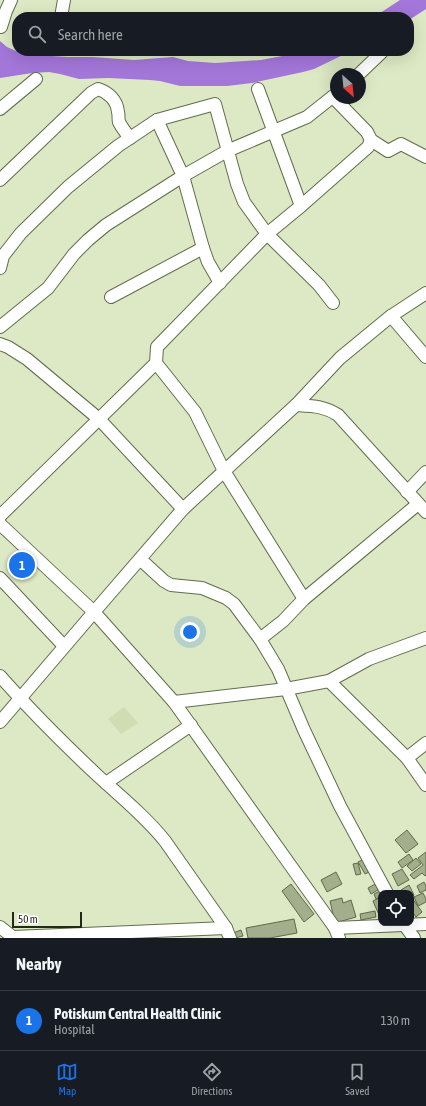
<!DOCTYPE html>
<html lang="en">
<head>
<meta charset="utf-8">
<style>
	body { margin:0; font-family:"Asap Condensed",sans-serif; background:#242831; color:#f1f3f6 }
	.controls { position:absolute; right:12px; bottom:12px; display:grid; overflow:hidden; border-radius:8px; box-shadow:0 4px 16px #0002 }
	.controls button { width:36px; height:36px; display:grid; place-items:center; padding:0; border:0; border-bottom:1px solid #363941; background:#171b24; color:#f1f3f6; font:20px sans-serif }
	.compass { position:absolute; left:330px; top:68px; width:36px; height:36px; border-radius:50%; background:#171b24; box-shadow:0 4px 16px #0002; rotate:153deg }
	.scale { position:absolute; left:12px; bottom:10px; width:70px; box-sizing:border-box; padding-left:4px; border:2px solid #24281b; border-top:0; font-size:11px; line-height:14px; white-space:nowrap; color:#24281b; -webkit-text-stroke:3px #fff; paint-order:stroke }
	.you { position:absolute; left:190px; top:632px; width:14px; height:14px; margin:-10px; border:3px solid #fff; border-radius:50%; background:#1a73e8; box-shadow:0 0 0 6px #1a73e833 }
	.badge { display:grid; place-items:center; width:26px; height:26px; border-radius:50%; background:#1a73e8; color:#fff; font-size:13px; font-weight:700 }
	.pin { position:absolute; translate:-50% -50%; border:2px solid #fff; box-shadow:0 1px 4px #0006 }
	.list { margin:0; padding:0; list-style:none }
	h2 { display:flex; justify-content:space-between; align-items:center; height:52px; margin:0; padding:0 16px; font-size:17px }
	h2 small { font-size:13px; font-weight:400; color:#9ea1a6 }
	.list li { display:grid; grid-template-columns:26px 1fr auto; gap:12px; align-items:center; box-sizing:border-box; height:60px; padding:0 16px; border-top:1px solid #363941 }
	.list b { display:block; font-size:15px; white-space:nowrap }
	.list p { margin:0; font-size:13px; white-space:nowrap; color:#9ea1a6 }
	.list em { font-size:13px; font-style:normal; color:#9ea1a6 }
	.icon { flex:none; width:22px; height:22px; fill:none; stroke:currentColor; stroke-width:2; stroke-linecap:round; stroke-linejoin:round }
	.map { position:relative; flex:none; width:426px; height:938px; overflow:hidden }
	.search { position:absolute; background:#171b24; box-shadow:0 4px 16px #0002; left:12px; right:12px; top:12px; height:44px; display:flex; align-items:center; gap:10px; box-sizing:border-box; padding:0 14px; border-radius:16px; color:#9ea1a6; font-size:15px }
	.sheet { height:112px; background:#171b24 }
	nav { display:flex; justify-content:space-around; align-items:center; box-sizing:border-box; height:56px; border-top:1px solid #363941; background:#171b24; font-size:11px; color:#9ea1a6 }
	nav a { display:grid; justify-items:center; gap:2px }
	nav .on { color:#1a73e8 }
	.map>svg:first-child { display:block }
	.built { fill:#cedeb2 }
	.water { fill:#a376d9 }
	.building { fill:#a3af8c; stroke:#5e6949 }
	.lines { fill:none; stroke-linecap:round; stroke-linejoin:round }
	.minor-casing { stroke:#616d4c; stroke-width:14 }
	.minor { stroke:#fff; stroke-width:12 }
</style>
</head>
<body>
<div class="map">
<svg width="426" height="938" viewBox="0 0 426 938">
	<rect width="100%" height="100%" fill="#dce9c4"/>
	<g class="built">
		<path d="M 20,552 L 35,565 L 30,574 L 25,578 L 9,565 Z"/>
		<path d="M 124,707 L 138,723 L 121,734 L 108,719 Z"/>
	</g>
	<g class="water">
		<path d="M 400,0 L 426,0 L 426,9 L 409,20 L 409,17 L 374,17 Z"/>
		<path d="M 0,41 L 7,47 L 16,51 L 36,55 L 67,57 L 93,57 L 134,60 L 173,57 L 188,61 L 215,63 L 261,60 L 309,51 L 351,51 L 314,69 L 303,72 L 252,83 L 227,86 L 180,86 L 160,81 L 150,80 L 108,78 L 79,79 L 60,74 L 49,72 L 32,73 L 0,78 Z"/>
	</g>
	<g class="building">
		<path d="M 407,830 L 418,844 L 406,853 L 395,840 Z"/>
		<path d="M 426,852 L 426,875 L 425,876 L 422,873 L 414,879 L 410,875 L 423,865 L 418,858 Z"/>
		<path d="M 409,854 L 413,860 L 402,868 L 398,862 Z"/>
		<path d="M 366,858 L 373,870 L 365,874 L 358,862 Z"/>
		<path d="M 416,858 L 421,864 L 412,871 L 407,866 Z"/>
		<path d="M 358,863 L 361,874 L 356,875 L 353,864 Z"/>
		<path d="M 402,869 L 409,880 L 398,886 L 392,874 Z"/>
		<path d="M 336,872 L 342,884 L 327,892 L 321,880 Z"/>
		<path d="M 379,882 L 381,888 L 371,894 L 368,888 Z"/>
		<path d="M 424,882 L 426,886 L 426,890 L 420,893 L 417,886 Z"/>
		<path d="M 291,884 L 314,914 L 304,922 L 282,891 Z"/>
		<path d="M 409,885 L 414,895 L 411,897 L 411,893 L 403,893 L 401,890 Z"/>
		<path d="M 382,890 L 381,896 L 376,899 L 374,894 Z"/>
		<path d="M 423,893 L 426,899 L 426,902 L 418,906 L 414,897 Z"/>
		<path d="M 381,897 L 381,914 L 379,915 L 373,901 Z"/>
		<path d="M 342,898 L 343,903 L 351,900 L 356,917 L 335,923 L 330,901 Z"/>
		<path d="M 412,898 L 422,912 L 416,917 L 411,910 L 411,899 Z"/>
		<path d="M 375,911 L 376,917 L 361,920 L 360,914 Z"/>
		<path d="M 294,919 L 297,933 L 270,938 L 248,938 L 246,928 Z"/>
		<path d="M 241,930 L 243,936 L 235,938 L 233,933 Z"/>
	</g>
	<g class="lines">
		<g class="minor-casing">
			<g id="minor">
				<path d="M 61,17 L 64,0"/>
				<path d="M 1,27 L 6,11 L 11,0"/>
				<path d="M 359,74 L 382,52"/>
				<path d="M 258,89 L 301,206"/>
				<path d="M 333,97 L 367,132 L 371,140 L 388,151 L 401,144 L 426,157"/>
				<path d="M 0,109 L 36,79"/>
				<path d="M 157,120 L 183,176 L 203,248 L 208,262 L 220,283"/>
				<path d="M 0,180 L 91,93 L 98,89 C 108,92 117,100 118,112 C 119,115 118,118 119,122 C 122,128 126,133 130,138"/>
				<path d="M 0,268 L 3,256 L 21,233 L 68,187 L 118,146 L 157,120 L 215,104 L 237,184 L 244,202 L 267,234 L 319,285 L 333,303"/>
				<path d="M 111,297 L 203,248"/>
				<path d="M 391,316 L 426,357"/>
				<path d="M 0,327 L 48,288 L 74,254 L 88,240 L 106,225 L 183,176 L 227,151 L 307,117 L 336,94"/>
				<path d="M 0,344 L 8,347 L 27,359 L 99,419 L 183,509"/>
				<path d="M 156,363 L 195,412 L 224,471 L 304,599"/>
				<path d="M 296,405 L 340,358 L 391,316 L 426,293"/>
				<path d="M 407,492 L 426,472"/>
				<path d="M 0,516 L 156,363 L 157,347 L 267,234 L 301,206 L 368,147 L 371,140"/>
				<path d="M 0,524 L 94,612 L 174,702 L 335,928 L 339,938"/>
				<path d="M 140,559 L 164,581 L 171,585 L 202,588 L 226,598 L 234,604 L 260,639 L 278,669 L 304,730 L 340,806 L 387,893"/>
				<path d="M 0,578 L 64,646"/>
				<path d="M 260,639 L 283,621 L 304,599 L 418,504"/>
				<path d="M 0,676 C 30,710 64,744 97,775 C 120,796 145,816 165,841 L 226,928 L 230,938"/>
				<path d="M 329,681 L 407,758 L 426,785"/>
				<path d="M 174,702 L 286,689 L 329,681 L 369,659 L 426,638"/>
				<path d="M 0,722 L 94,612 L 183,509 L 296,405 C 313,406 324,406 338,415 L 426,512"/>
				<path d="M 407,758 L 426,743"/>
				<path d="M 106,783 L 191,725"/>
				<path d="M 403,923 L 414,938"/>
				<path d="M 0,927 L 14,938"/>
				<path d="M 335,928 L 426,924"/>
				<path d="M 13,937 L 226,928"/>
			</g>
		</g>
		<use href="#minor" class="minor"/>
	</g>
</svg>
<div class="controls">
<button><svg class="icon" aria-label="locate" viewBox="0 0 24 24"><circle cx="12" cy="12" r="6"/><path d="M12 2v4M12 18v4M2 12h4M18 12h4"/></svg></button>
</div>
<svg class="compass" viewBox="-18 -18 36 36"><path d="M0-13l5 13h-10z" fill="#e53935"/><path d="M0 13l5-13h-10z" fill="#9ea1a6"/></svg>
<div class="scale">50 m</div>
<div class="you"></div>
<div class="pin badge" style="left:22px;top:565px">1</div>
<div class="search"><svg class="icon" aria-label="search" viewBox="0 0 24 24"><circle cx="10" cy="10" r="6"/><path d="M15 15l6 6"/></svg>Search here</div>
</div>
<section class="sheet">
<h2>Nearby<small></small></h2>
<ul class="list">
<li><span class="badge">1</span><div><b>Potiskum Central Health Clinic</b><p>Hospital</p></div><em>130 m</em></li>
</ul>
</section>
<nav>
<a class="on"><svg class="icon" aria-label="map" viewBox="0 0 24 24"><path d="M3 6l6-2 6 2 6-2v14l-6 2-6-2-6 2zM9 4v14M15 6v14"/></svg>Map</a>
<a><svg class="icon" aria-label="directions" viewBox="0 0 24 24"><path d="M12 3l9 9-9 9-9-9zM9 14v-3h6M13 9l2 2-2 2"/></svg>Directions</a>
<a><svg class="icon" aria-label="saved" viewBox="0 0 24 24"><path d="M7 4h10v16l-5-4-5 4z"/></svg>Saved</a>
</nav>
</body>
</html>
